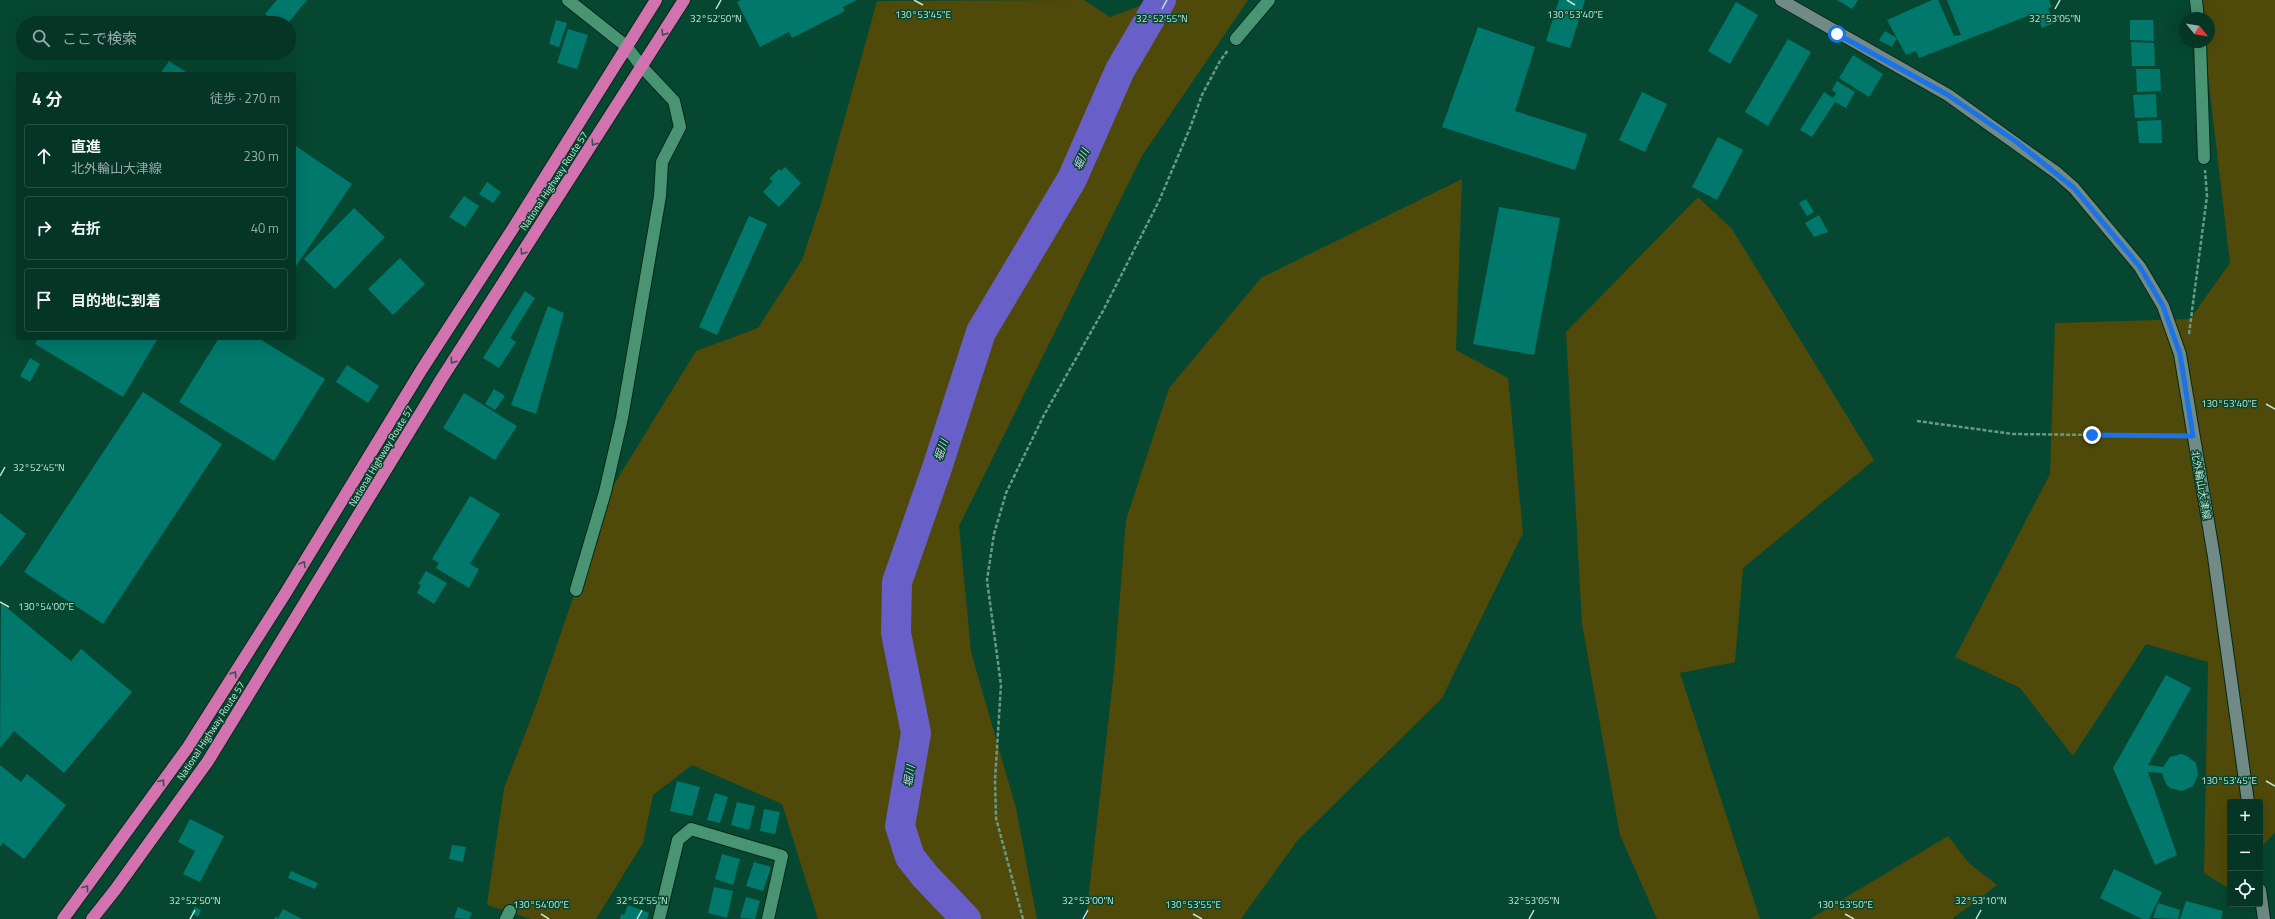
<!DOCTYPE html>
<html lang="ja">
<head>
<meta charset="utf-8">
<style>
	body { margin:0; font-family:"Titillium Web","Noto Sans JP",sans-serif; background:#124032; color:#f1f3f6 }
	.controls { position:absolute; right:12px; bottom:12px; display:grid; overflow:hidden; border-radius:4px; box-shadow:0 4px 16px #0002 }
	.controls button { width:36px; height:36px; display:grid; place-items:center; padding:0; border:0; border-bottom:1px solid #255042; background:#043525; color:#f1f3f6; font:20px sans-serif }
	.compass { position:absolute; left:2179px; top:12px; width:36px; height:36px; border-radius:50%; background:#043525; box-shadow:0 4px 16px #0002; rotate:120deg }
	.stop { position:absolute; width:12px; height:12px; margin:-9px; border:3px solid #1a73e8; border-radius:50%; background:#fff }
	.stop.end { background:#1a73e8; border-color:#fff; box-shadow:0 1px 4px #0008 }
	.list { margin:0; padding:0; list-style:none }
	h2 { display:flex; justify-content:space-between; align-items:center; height:52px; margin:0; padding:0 16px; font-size:17px }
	h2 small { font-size:13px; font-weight:400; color:#97aba7 }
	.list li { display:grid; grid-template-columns:26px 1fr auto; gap:12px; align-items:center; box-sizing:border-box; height:64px; margin:0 8px 8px; padding:0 8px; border:1px solid #255042; border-radius:4px }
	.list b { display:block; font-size:15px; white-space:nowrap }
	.list p { margin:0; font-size:13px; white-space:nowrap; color:#97aba7 }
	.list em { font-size:13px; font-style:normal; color:#97aba7 }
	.icon { flex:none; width:22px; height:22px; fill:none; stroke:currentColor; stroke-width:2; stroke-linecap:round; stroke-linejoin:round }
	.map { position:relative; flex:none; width:2275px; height:919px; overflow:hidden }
	.search { position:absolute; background:#043525; box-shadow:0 4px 16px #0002; left:16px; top:16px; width:280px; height:44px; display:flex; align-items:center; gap:10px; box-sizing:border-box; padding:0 14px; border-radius:22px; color:#97aba7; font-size:15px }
	.panel { position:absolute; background:#043525; box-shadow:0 4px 16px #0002; left:16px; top:72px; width:280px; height:268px; border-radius:4px }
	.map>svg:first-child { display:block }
	.green { fill:#4f490a }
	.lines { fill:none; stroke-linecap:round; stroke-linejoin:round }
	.river { stroke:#6860c8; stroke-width:30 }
	.building { fill:#00786c }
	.street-casing { stroke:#002b1b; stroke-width:14 }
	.secondary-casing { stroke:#002b1b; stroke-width:14 }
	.highway-casing { stroke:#002b1b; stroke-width:14 }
	.path { stroke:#689a86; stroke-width:2.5; stroke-dasharray:4 2; stroke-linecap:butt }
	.street { stroke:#489473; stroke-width:12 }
	.secondary { stroke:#718a85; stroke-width:12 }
	.highway { stroke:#d272ae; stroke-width:12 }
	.oneway { stroke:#395250 }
	.route { stroke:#1a73e8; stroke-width:5 }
	.ticks { fill:none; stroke:#c2e6d4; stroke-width:1.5 }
	.labels { text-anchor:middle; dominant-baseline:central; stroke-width:3; stroke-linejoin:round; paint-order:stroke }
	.street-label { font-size:10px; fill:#c2e6d4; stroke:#064731 }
	.water-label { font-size:11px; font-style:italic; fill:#d1d2ee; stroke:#064731 }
	.ticks-label { font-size:10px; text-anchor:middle; fill:#c2e6d4; stroke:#064731; stroke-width:3; stroke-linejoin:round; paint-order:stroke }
</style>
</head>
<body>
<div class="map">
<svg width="2275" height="919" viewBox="0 0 2275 919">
	<rect width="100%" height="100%" fill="#064731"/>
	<g class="green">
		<path d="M 1084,0 L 1110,17 L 1156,0 L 1248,0 L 1142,156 L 959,526 L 971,652 L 1016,808 L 1037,919 L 818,919 L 782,804 L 692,765 L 653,795 L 643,843 L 596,919 L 531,919 L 487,905 L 504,788 L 534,711 L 610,491 L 696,351 L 758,328 L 802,260 L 822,200 L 877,1 Z"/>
		<path d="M 2199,0 L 2275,0 L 2275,832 L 2260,849 L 2260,802 L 2230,802 L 2230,885 L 2228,888 L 2204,873 L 2208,662 L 2146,644 L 2073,756 L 2020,688 L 1955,657 L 2050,474 L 2055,323 L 2190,319 L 2230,263 L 2204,42 L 2209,42 L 2209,18 L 2201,18 Z"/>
		<path d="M 1462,179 L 1456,350 L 1508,378 L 1523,533 L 1442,698 L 1297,841 L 1241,919 L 1086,919 L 1114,671 L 1126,520 L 1169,388 L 1261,278 Z"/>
		<path d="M 1698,197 L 1732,229 L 1874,460 L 1743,568 L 1735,662 L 1680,673 L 1760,919 L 1657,919 L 1620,835 L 1582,624 L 1566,332 Z"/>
		<path d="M 1948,836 L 1969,863 L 1997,885 L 1952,919 L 1810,919 Z"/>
	</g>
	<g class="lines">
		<path class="river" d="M 966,919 L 925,876 L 910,857 L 900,826 L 916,733 L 896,633 L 897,582 L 937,468 L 981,332 L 1072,179 L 1120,70 L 1161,0"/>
	</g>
	<g class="building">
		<path d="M 277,0 L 307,0 L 288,23 L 276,23 L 265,14 Z"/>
		<path d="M 741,0 L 857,0 L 843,7 L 845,11 L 792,38 L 789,32 L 760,47 L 737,2 Z"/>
		<path d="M 1559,0 L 1585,0 L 1570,48 L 1546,41 Z"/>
		<path d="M 1837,0 L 1858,0 L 1852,9 Z"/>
		<path d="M 1932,0 L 1938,0 L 1954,36 L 1961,35 L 1947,0 L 2049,0 L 2052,7 L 2048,8 L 2054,23 L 2042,28 L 2035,13 L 1919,58 L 1916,51 L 1906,55 L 1887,20 Z"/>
		<path d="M 1736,2 L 1758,15 L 1730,64 L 1708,51 Z"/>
		<path d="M 556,20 L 567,23 L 559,47 L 549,44 Z"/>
		<path d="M 2130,20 L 2153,20 L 2154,41 L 2130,40 Z"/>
		<path d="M 1478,27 L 1535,47 L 1515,111 L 1587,134 L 1575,170 L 1442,127 Z"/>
		<path d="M 568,29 L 588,35 L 577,69 L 557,63 Z"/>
		<path d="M 1885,31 L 1897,38 L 1892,47 L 1879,40 Z"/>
		<path d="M 289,37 L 295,43 L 289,50 Z"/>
		<path d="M 1788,39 L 1811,52 L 1768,126 L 1745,112 Z"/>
		<path d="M 2131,42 L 2154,43 L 2155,66 L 2132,66 Z"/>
		<path d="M 1853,55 L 1883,74 L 1869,97 L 1839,78 Z"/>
		<path d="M 169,61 L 189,74 L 160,74 Z"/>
		<path d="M 2136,69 L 2160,69 L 2161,91 L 2137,92 Z"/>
		<path d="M 1837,81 L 1855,92 L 1846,108 L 1835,102 L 1812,137 L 1800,130 L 1824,92 L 1833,98 L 1836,93 L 1832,90 Z"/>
		<path d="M 1642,92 L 1667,104 L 1645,152 L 1619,140 Z"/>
		<path d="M 2156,94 L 2157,117 L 2135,118 L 2133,95 Z"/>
		<path d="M 2161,120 L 2162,143 L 2139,143 L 2137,121 Z"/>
		<path d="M 1718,137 L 1743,150 L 1717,200 L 1692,187 Z"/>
		<path d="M 294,145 L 352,184 L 296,266 L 294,265 Z"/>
		<path d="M 785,167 L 801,183 L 779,207 L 763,192 L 773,181 L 769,179 L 779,169 L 781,171 Z"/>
		<path d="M 487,182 L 501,192 L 493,203 L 479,194 Z"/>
		<path d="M 464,196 L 479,206 L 465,227 L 449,217 Z"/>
		<path d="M 1806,199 L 1814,212 L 1807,216 L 1799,203 Z"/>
		<path d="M 1499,207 L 1560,218 L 1534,355 L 1473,344 Z"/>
		<path d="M 354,208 L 385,237 L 335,289 L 304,259 Z"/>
		<path d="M 1819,215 L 1828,232 L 1814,237 L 1805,223 Z"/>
		<path d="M 749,216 L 767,224 L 717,335 L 699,327 Z"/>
		<path d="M 400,258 L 425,284 L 393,315 L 368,289 Z"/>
		<path d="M 525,291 L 535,298 L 510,338 L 516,342 L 499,368 L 483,358 Z"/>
		<path d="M 548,306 L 564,313 L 536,414 L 511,405 Z"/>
		<path d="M 38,338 L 158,338 L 123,397 L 35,344 Z"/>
		<path d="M 219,338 L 258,338 L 325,379 L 274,461 L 179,402 Z"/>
		<path d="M 30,358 L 40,364 L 30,382 L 20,376 Z"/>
		<path d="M 347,365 L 379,386 L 368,403 L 336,382 Z"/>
		<path d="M 494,389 L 505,396 L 495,410 L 485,404 Z"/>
		<path d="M 143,392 L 222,444 L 103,624 L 24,572 Z"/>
		<path d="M 464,393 L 517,426 L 495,460 L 443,428 Z"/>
		<path d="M 470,496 L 500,514 L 470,564 L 479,569 L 469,588 L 436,568 L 439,563 L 432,559 Z"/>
		<path d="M 0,513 L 26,534 L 0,567 Z"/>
		<path d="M 426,571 L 447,583 L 434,604 L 417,593 L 421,585 L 418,584 Z"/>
		<path d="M 1,603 L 71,661 L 81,649 L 132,692 L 64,773 L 14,731 L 0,748 Z"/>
		<path d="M 2166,675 L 2191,688 L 2148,765 L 2163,767 L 2170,757 L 2181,754 L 2187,756 L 2196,763 L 2198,775 L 2193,786 L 2182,791 L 2170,788 L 2166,784 L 2162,773 L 2148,772 L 2177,855 L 2155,865 L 2113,768 Z"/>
		<path d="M 0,765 L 21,782 L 27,774 L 66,805 L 24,859 L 3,843 L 0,847 Z"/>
		<path d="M 677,781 L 700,787 L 692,816 L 670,811 Z"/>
		<path d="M 715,793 L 728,797 L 720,823 L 707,820 Z"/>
		<path d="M 737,802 L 755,806 L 749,830 L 731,825 Z"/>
		<path d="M 764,809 L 780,812 L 775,834 L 760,831 Z"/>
		<path d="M 190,819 L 224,836 L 200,882 L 183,874 L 195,851 L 178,842 Z"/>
		<path d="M 452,845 L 466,847 L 463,862 L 449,859 Z"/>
		<path d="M 722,854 L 740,859 L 733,885 L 715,879 Z"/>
		<path d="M 754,862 L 771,867 L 763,891 L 746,886 Z"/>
		<path d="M 2114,869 L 2162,892 L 2149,919 L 2142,919 L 2100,898 Z"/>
		<path d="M 291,871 L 318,883 L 315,889 L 288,878 Z"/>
		<path d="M 714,887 L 733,891 L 727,918 L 708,913 Z"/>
		<path d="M 746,897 L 760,901 L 755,919 L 740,918 Z"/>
		<path d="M 2186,901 L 2223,911 L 2221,919 L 2180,919 Z"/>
		<path d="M 2158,903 L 2180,910 L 2178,919 L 2153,918 Z"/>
		<path d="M 628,905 L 649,913 L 647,919 L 620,919 L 621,914 L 624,915 Z"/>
		<path d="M 195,907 L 201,910 L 198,917 L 191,913 Z"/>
		<path d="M 458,907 L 472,913 L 469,919 L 454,918 Z"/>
		<path d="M 283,909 L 302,919 L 274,919 L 275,917 L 278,918 Z"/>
	</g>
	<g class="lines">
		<g class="street-casing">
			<g id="street">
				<path d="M 568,0 L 626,46 L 642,67 L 674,101 L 680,127 L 662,162 L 660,196 L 622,418 L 605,492 L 576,590"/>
				<path d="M 2196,0 L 2198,18"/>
				<path d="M 1236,39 L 1269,0"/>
				<path d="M 2200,42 L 2204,158"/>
				<path d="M 506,919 L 510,911"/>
				<path d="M 659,919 L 678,840 L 691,829 L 782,856 L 768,919"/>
			</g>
		</g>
		<g class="secondary-casing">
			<g id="secondary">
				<path d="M 1781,0 L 1948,95 L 2057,173 L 2074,188 L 2140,267 L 2163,306 L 2180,354 L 2214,557 L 2248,802"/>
				<path d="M 2260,890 L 2264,919"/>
			</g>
		</g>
		<g class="highway-casing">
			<g id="highway">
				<path d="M 63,919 L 188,747 L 285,594 L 422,369 L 512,230 L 656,0"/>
				<path d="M 92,919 L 115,890 L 208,761 L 442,378 L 684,0"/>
			</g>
		</g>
		<g class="path">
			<path d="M 2189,334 L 2207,196 L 2205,170"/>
			<path d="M 1917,421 L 2013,434 L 2180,436"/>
			<path d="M 1023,919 L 996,818 L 995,780 L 1001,685 L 987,580 L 994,534 L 1006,493 L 1044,415 L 1104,309 L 1159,201 L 1190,128 L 1202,95 L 1220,61 L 1228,50"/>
		</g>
		<use href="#street" class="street"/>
		<use href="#secondary" class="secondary"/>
		<use href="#highway" class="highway"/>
	</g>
	<defs><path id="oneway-chevron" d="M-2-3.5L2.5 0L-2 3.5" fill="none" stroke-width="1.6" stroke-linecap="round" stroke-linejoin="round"/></defs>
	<g class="oneway">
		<use href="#oneway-chevron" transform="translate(664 33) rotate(122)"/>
		<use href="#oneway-chevron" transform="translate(594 143) rotate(123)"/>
		<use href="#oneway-chevron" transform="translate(523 252) rotate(123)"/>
		<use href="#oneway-chevron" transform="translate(453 361) rotate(123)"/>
		<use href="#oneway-chevron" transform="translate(303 564) rotate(-59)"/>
		<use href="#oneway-chevron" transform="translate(234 674) rotate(-58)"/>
		<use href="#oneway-chevron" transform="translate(162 782) rotate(-54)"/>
		<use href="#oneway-chevron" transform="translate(86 888) rotate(-53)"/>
	</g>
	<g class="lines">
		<path class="route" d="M 1837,34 L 1948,95 L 2018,143 L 2074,188 L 2140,267 L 2163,306 L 2180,354 L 2193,436 L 2092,435"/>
	</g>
	<path class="ticks" d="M 914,0 L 923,5M 1567,0 L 1575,5M 716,9 L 721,0M 1162,9 L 1167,0M 2055,9 L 2060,0M 2266,404 L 2275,409M 0,476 L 5,467M 0,602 L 9,607M 2266,781 L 2275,786M 541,914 L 549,919M 1193,914 L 1202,919M 1845,914 L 1854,919M 190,919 L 195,910M 637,919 L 642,910M 1083,919 L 1088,910M 1529,919 L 1534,910M 1976,919 L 1981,910"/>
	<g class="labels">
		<g class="street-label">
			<text transform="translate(554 181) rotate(-57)">National Highway Route 57</text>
			<text transform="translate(381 456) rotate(-59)">National Highway Route 57</text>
			<text transform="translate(2201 485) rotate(80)">北外輪山大津線</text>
			<text transform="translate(211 731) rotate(-57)">National Highway Route 57</text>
		</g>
		<g class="water-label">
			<text transform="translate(1081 159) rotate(-66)">堀川</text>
			<text transform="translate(941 450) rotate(-71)">堀川</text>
			<text transform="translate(909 776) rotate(-81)">堀川</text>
		</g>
	</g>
	<g class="ticks-label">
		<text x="923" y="18">130°53'45"E</text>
		<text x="1575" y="18">130°53'40"E</text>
		<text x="716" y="22">32°52'50"N</text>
		<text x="1162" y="22">32°52'55"N</text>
		<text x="2055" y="22">32°53'05"N</text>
		<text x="2229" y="407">130°53'40"E</text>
		<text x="39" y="471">32°52'45"N</text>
		<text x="46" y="610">130°54'00"E</text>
		<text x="2229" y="784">130°53'45"E</text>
		<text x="195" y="904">32°52'50"N</text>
		<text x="642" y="904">32°52'55"N</text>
		<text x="1088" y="904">32°53'00"N</text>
		<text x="1534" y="904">32°53'05"N</text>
		<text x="1981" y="904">32°53'10"N</text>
		<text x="541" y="908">130°54'00"E</text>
		<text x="1193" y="908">130°53'55"E</text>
		<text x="1845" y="908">130°53'50"E</text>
	</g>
</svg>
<div class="controls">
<button>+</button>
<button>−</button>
<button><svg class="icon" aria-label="locate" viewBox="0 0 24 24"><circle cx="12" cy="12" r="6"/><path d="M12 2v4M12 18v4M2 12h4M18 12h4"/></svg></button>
</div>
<svg class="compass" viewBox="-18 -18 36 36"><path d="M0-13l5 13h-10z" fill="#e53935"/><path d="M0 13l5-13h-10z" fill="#97aba7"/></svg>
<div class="stop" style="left:1837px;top:34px"></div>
<div class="stop end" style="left:2092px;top:435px"></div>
<div class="search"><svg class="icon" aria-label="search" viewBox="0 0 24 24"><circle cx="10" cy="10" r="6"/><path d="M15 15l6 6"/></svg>ここで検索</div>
<section class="panel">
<h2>4 分<small>徒歩 · 270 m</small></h2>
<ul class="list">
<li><svg class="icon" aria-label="ahead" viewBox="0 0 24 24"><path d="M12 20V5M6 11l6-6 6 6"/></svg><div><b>直進</b><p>北外輪山大津線</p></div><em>230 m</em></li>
<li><svg class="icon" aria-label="right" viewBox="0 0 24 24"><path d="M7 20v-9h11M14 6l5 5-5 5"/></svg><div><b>右折</b></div><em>40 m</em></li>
<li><svg class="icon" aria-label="arrive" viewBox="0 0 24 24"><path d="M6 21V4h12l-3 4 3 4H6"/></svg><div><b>目的地に到着</b></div></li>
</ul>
</section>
</div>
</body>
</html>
